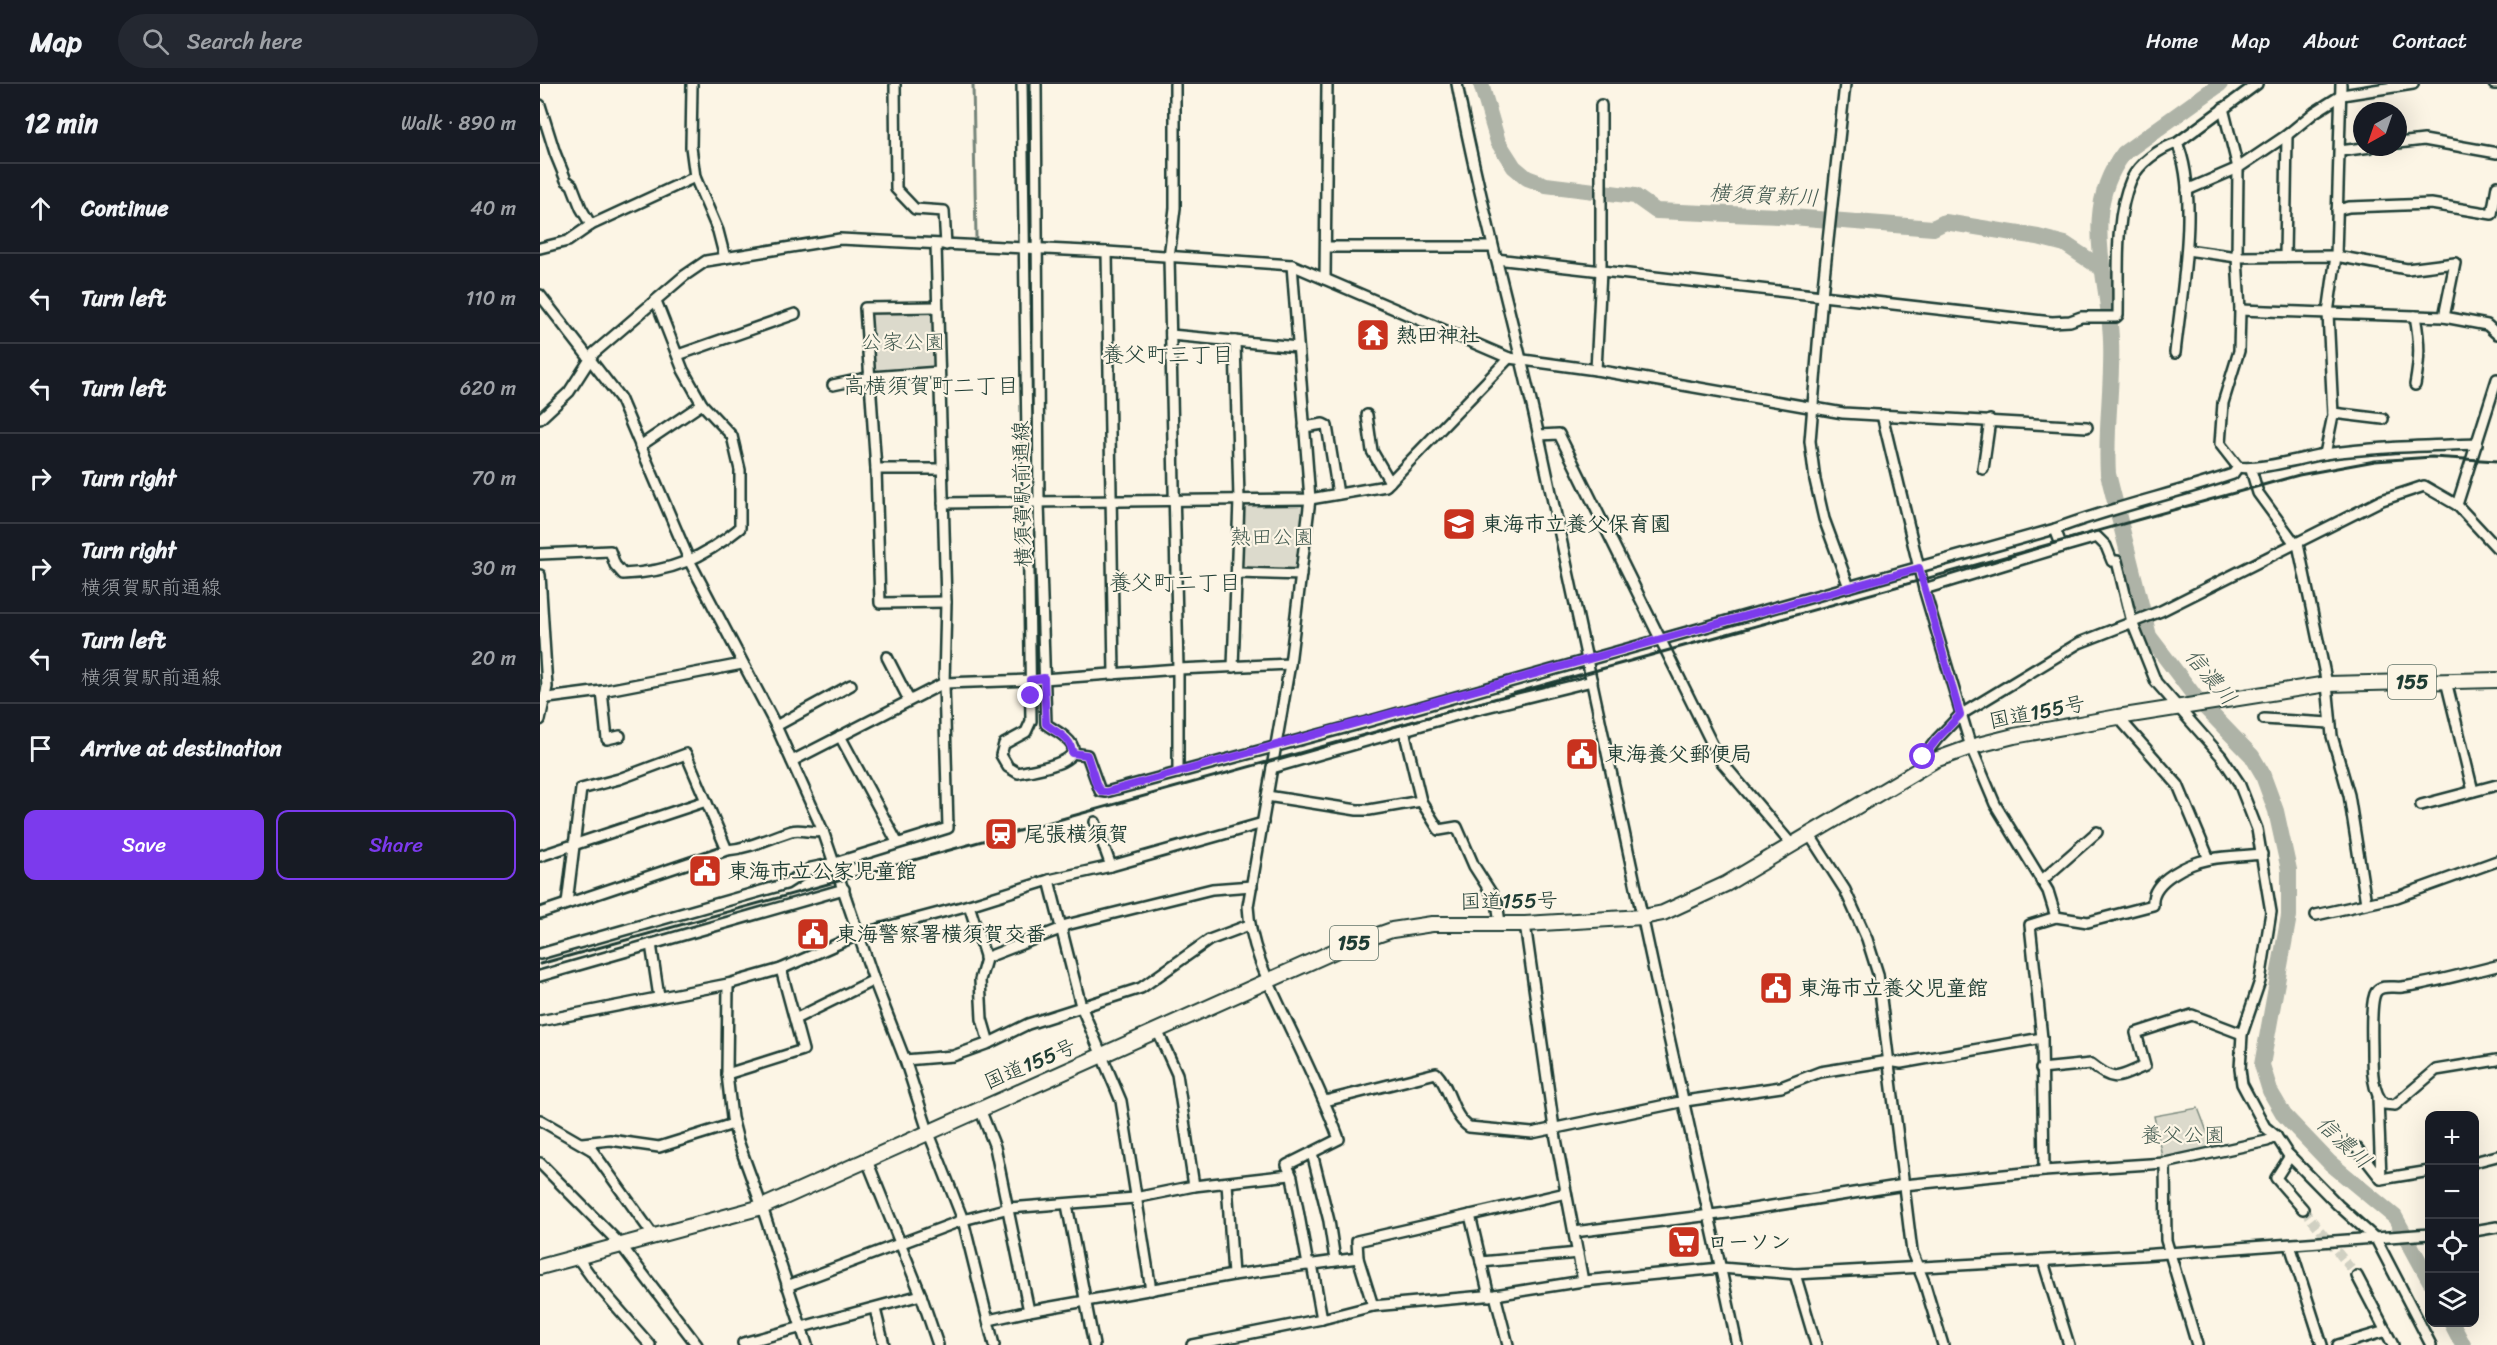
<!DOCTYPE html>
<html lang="en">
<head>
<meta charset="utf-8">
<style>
	body { margin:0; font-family:Sriracha,"Klee One",sans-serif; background:#242831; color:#f1f3f6 }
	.controls { position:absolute; right:18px; bottom:18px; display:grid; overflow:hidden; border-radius:12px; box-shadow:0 6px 24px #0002 }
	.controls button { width:54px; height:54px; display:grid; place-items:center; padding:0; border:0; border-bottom:2px solid #363941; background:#171b24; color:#f1f3f6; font:30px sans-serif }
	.compass { position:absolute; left:1813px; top:18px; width:54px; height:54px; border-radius:50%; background:#171b24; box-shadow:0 6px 24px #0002; rotate:220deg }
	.stop { position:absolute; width:18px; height:18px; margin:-14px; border:4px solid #7c3aed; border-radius:50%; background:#fff }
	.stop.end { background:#7c3aed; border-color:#fff; box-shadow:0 2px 6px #0008 }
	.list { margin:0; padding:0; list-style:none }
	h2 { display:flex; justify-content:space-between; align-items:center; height:78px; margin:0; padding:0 24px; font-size:26px }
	h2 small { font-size:20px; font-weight:400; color:#9ea1a6 }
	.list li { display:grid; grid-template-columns:39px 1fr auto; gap:18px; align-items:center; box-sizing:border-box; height:90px; padding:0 24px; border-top:2px solid #363941 }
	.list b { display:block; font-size:22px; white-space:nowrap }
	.list p { margin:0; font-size:20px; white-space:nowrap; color:#9ea1a6 }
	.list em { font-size:20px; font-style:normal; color:#9ea1a6 }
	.actions { display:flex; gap:12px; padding:18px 24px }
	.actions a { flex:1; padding:14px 0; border:2px solid #7c3aed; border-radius:12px; text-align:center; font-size:21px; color:#7c3aed }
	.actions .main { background:#7c3aed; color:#fff }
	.icon { flex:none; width:33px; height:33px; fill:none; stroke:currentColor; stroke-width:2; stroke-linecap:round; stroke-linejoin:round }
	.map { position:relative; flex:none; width:1957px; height:1261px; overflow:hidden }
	header { display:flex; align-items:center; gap:36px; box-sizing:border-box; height:84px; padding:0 30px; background:#171b24; border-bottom:2px solid #363941 }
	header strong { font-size:28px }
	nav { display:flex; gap:33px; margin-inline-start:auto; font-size:21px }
	.search { width:420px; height:54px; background:#242831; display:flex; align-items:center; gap:15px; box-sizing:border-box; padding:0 21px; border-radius:33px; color:#9ea1a6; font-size:22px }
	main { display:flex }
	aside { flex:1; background:#171b24 }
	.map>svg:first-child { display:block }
	.green { fill:#dcdacc; stroke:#7e8c80; stroke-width:1.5 }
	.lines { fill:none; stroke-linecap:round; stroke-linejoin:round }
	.stream { stroke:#758479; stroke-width:3 }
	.river { stroke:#aeb3a7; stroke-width:16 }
	.minor-tunnel { stroke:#d0d0c2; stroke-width:9; stroke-dasharray:9 4.5; stroke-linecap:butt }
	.minor-casing { stroke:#1f3d34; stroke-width:14 }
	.highway-casing { stroke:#1f3d34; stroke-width:18 }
	.minor { stroke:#fcf5e5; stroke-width:9 }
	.highway { stroke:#fcf5e5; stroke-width:14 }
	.rail { stroke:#1f3d34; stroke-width:3 }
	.route { stroke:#7c3aed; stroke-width:8 }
	.labels { text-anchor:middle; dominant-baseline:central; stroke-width:4.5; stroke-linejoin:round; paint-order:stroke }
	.shield { fill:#fcf5e5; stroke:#617469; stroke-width:1.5 }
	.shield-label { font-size:20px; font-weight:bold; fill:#1f3d34 }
	.poi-label { font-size:21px; font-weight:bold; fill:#1f3d34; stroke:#fcf5e5; text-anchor:start }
	.park-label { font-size:21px; fill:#455c52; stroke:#fcf5e5 }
	.street-label { font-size:21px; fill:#1f3d34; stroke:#fcf5e5 }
	.water-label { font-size:22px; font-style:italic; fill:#435a51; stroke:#fcf5e5 }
	.neighbourhood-label { font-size:22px; fill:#1f3d34; stroke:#fcf5e5 }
</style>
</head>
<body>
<header>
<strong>Map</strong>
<div class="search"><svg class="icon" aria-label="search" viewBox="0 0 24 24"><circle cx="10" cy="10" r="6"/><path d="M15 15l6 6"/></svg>Search here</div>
<nav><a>Home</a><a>Map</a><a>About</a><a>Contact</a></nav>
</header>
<main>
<aside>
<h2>12 min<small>Walk · 890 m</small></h2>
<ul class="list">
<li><svg class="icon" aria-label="ahead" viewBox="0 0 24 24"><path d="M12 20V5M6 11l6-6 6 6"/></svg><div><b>Continue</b></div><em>40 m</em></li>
<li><svg class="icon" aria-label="left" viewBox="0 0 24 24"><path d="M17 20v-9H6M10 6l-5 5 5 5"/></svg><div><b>Turn left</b></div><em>110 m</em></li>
<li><svg class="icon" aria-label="left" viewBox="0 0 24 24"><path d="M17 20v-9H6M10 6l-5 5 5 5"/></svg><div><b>Turn left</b></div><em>620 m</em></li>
<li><svg class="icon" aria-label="right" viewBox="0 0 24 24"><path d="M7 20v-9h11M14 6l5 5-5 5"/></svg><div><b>Turn right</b></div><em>70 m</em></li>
<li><svg class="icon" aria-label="right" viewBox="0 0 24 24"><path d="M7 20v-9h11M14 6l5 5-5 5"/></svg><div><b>Turn right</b><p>横須賀駅前通線</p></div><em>30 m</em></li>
<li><svg class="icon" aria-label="left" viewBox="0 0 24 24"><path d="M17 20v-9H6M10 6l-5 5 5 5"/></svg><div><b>Turn left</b><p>横須賀駅前通線</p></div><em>20 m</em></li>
<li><svg class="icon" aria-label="arrive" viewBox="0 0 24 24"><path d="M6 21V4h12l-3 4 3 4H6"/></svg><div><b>Arrive at destination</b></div></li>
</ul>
<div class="actions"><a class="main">Save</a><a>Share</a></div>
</aside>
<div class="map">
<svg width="1957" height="1261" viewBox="0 0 1957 1261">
	<rect width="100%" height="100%" fill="#fcf5e5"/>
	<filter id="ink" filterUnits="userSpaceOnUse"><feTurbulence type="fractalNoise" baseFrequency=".0167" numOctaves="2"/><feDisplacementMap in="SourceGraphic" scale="12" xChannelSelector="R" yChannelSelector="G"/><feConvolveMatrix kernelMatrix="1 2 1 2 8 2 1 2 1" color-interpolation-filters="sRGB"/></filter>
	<g filter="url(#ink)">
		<g class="green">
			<path d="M 391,227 L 394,230 L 395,284 L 393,287 L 336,288 L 333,284 L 330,231 L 333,228 Z"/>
			<path d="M 707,419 L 762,419 L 766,422 L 758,486 L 754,488 L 704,487 L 701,482 L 704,423 Z"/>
			<path d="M 1658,1024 L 1676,1071 L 1623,1078 L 1614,1032 Z"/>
		</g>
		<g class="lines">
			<path class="stream" d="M 433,0 L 436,154"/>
			<g class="river">
				<path d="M 941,0 L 958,58 L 974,83 L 987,94 L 1006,101 L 1095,112 L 1116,127 L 1239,132 L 1393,144 L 1405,138 L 1498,153 L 1525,160 L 1561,184"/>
				<path d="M 1680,0 L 1584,69 C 1539,127 1569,192 1571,256 C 1573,301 1565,345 1568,390 L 1609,552 L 1656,614 L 1712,672 L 1722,689 L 1736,727 L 1749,786 L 1749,832 L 1722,981 L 1730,1007 L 1744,1031 L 1790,1079 L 1855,1133 L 1890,1197"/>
				<path d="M 1911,1238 L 1923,1261"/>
			</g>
			<path class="minor-tunnel" d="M 1763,1125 L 1817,1192"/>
			<g class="minor-casing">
				<g id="minor">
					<path d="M 152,0 L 151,63 L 155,93 L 178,147 L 185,174"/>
					<path d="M 355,0 L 356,105 L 375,125 L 404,127 L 406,161"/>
					<path d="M 482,0 L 491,637 L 486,648 L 464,660 L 461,671 L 468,683 L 478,689 C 491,686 554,678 526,654 C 520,648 512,645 506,640 L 499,419 L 496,0"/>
					<path d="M 635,0 L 635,124 L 629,173 L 638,585 L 638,689"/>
					<path d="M 917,0 C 939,117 972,231 998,348 C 1038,527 1074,708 1114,887 C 1142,1012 1171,1136 1197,1261"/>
					<path d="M 1305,0 L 1282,212 L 1270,357 L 1275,396 L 1284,435 L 1309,503"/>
					<path d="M 1954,0 L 1957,0"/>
					<path d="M 0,21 L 15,69 L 26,96 L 32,101 L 41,124 L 51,141"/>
					<path d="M 1683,24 L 1698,84 L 1697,173 L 1700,226 L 1699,267 L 1683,319 L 1680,360 L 1698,383 C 1717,387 1762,374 1784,370 C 1835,363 1886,362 1937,360"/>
					<path d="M 1858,59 L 1884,56 L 1957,69"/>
					<path d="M 1800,67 L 1831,63"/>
					<path d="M 1647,106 L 1698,84 L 1747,51 L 1775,28 L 1802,11 L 1873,0"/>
					<path d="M 1797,126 L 1809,123 L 1891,120 L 1952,130 L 1957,102"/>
					<path d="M 786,163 L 952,163"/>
					<path d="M 0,164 L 28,157 L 51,141 L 155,93"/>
					<path d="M 1647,166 L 1697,173 L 1796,172 L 1867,185 L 1915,179 L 1904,233"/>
					<path d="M 567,168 L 574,590"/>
					<path d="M 1745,172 L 1747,51"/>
					<path d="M 956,175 L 1512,238 L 1530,237 L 1541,233 L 1576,233 L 1578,231 C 1579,190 1574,134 1591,96 C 1599,79 1620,64 1637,59 L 1717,0"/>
					<path d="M 752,181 L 770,415 L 750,580 L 708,822 C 710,865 732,905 750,944 C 768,981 785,1017 799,1055 L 747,1081 L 752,1093 L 768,1181"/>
					<path d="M 785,195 L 787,0"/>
					<path d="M 0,211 L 80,314 L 150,478 L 236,642 L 283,747 L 334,896 L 365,976 L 388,1047 L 423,1136 L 454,1261"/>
					<path d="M 397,223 L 325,224 L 336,385 L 340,519 L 406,518"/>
					<path d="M 1700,226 L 1904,233 L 1947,241 L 1957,250"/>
					<path d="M 631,251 L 758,263"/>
					<path d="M 1635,269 C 1641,213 1660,110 1637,59"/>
					<path d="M 138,271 L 255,230"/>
					<path d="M 1056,286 L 1061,187 L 1061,21"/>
					<path d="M 293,301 L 331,293 L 399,288"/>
					<path d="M 1875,301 C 1880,274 1880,259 1875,232"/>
					<path d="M 1793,329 L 1843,335"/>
					<path d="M 827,331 L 832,367 L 850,398"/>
					<path d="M 1342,331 L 1384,505 L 1431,663 L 1455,720 L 1508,807 L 1516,833"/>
					<path d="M 0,335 L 29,308 L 54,269 L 144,192 L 166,177 L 300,155 L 567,168 L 752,181 L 969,274 L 1056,286 L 1303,329 L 1547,343"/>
					<path d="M 764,343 L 783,340 L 787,342 L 798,410"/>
					<path d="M 999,351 L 1019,350 L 1180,676 L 1252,761"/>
					<path d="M 100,362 L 162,320"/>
					<path d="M 1785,370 L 1793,331 L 1788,229 L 1796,172 L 1801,0"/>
					<path d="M 336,385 L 402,385"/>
					<path d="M 1443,385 L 1450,336"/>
					<path d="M 1711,386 L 1718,409 L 1756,461"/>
					<path d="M 403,419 L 770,415 L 846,402 L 969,274"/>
					<path d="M 1917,421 L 1957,295"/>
					<path d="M 1515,445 L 1522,463 L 1557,453 L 1566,462 L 1572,477 L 1577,477 L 1592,538 L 1616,598 L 1681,672 L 1699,699 L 1717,745 L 1731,828 L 1720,897 L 1702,950 L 1700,985 L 1702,1000 L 1725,1043 L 1736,1052 L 1747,1069 L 1798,1121 L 1836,1155 L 1891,1261"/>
					<path d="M 1758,460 L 1787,600 L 1792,652 L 1809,711 L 1826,819"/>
					<path d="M 0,470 L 70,467 L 75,481 L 83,490 C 132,488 163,474 200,444 L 200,386 L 192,352 L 162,320 L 143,286 L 116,217"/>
					<path d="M 698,489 L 761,491"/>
					<path d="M 0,491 L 7,603 L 0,636"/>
					<path d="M 1384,505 L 1522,463"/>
					<path d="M 347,573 L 369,616"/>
					<path d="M 693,583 L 699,416 L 695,257"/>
					<path d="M 1906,597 L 1933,707"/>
					<path d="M 62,607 L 67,655 L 80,652"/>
					<path d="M 0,615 L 62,607 L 202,580"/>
					<path d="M 1578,633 L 1638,701 L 1669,775"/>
					<path d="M 1724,635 L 1790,639"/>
					<path d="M 236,642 L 311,601"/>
					<path d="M 864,646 L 881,717 L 899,746 L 917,743 L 934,782 L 957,818 L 960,839"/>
					<path d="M 300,652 L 357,758"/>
					<path d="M 532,669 L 547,671 L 560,707 L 566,708 L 823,639 L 1515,445 C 1573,423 1634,410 1693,390 L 1698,383"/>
					<path d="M 252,677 L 404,599 L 490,596 L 638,585 L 750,580"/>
					<path d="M 1384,682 L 1383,673 L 1397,655 L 1420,631 L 1539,559 L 1621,527 L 1842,416 L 1884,402 L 1917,421 L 1957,464"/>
					<path d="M 732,684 L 934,626 L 1052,597"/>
					<path d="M 727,712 L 817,726 L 829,726 L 881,717"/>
					<path d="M 1881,721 L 1957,701"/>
					<path d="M 555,738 L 571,782"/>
					<path d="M 1269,750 L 1305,806 L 1327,855 L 1338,890 L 1372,1168 L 1384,1198 L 1403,1261"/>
					<path d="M 0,772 L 166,717"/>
					<path d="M 509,796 L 541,922 L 581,1017 L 611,1206"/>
					<path d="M 1501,797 L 1557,748"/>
					<path d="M 27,819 L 41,705 L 79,695 L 146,670 L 187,766"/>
					<path d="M 429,821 L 446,875 L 440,896 L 442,935 L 449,959"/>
					<path d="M 0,829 L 187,766 C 210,764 229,754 251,747 C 262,744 272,750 283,747"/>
					<path d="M 1776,831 L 1857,813 L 1957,777"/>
					<path d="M 985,840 L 1014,1044 L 1043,1197"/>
					<path d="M 522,842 L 672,805 L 712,802"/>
					<path d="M 111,860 L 119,913"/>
					<path d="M 0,870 L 246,800 L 271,784 L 295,779 L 408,744 L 404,599 L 406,518 L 396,161"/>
					<path d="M 445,874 L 523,844"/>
					<path d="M 1957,882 C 1926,889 1894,899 1862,903 C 1854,904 1841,900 1836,908 C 1830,917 1832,955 1832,968 C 1832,984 1832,1008 1844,1020 L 1855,1021 L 1896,986 L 1957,976"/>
					<path d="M 0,892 L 304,805"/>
					<path d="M 188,900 L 187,990 L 192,1034 L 198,1057 L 222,1123 L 267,1261"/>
					<path d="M 255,935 L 334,896"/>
					<path d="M 0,937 L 188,900 L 241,885 L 320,850 L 429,821 L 509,796 L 571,782 L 723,739"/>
					<path d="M 618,948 L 637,990 L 654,1102"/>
					<path d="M 365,976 L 413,972 L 449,959 L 488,940 L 601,904 L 669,856 L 709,841"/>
					<path d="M 1501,985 L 1551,980 C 1576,1000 1578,993 1605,982 L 1596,949 L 1652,931 L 1702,950"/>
					<path d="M 187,990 L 263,966 L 241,885"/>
					<path d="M 1838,1014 L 1841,1095"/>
					<path d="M 785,1017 L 896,989 C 911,1004 911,1031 929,1043 L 992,1049 L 1145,1017 L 1241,1003 L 1280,988 L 1349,977 L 1361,979 L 1502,954"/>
					<path d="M 440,1025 L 455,1063 L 489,1227"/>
					<path d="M 0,1036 L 52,1066 L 113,1151"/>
					<path d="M 42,1059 L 70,1056 L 119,1063 L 193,1040"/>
					<path d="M 1816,1063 L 1841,1095 L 1890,1087"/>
					<path d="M 772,1069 L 789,1137 L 795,1176"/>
					<path d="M 1750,1072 L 1736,1094 L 1763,1125"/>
					<path d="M 326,1074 L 381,1211 L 398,1261"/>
					<path d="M 1934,1078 L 1957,1072"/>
					<path d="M 0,1079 L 81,1161 L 157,1261"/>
					<path d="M 1625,1079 L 1626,1156 L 1657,1261"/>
					<path d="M 1504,1087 L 1502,954 L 1490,841 L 1516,833 L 1548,838 L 1613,821 C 1610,796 1650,779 1670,775 C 1687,772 1705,772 1722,770"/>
					<path d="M 687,1099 L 693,1191"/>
					<path d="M 527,1121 L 554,1261"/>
					<path d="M 930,1131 L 949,1212"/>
					<path d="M 1934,1147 L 1957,1143"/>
					<path d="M 1034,1148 L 1187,1129 L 1364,1101 L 1504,1087 L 1625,1079 L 1727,1057 L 1736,1052"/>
					<path d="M 1750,1161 L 1782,1261"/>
					<path d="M 37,1173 L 55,1198 L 110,1261"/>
					<path d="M 1503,1177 L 1529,1261"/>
					<path d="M 941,1178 L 1038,1169"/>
					<path d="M 772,1180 L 782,1235"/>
					<path d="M 1255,1190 L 1276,1261"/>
					<path d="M 1817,1192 L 1853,1261"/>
					<path d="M 247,1202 L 423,1136 L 469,1124 L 595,1114 L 654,1102 L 750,1091"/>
					<path d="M 955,1211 L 968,1261"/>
					<path d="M 833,1222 L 818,1174 L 817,1157 L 1026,1109"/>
					<path d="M 335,1225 L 344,1261"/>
					<path d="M 449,1236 L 489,1227 L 693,1191 L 818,1174"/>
					<path d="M 203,1259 L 381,1211"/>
					<path d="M 652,1261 L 782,1235 L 833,1222 L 955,1211 L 1043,1197 L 1181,1184 L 1255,1190 L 1601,1171 L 1890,1150"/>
					<path d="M 1798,1261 L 1846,1247"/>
				</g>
			</g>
			<g class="highway-casing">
				<path id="highway" d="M 0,1183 L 222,1123 L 806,862 L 852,846 L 892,840 L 985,840 L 1103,833 L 1123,829 L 1186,800 L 1395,676 L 1434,662 L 1474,652 L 1578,633 L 1787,600 L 1957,596"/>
			</g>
			<use href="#minor" class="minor"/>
			<use href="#highway" class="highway"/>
			<path class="rail" d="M 0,880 L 1759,391 L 1835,377 L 1892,373 L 1957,377"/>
		</g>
	</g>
	<g class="lines" filter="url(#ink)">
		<path class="route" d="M 491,612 L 490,596 L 504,594 L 506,640 C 517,649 532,654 532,669 L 547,671 L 557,702 L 562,708 L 566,708 L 1379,484 L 1420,631 L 1397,655 L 1383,673"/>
	</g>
	<defs>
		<g id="temple-square" transform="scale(1.725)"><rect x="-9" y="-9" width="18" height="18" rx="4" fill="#c8321e" stroke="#fcf5e5"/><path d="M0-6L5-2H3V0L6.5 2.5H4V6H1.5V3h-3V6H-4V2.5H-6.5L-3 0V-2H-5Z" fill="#fff"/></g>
		<g id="school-square" transform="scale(1.725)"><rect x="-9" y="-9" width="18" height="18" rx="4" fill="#c8321e" stroke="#fcf5e5"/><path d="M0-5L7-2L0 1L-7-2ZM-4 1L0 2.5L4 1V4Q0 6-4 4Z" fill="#fff"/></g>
		<g id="civic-square" transform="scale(1.725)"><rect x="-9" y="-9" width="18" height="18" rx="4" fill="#c8321e" stroke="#fcf5e5"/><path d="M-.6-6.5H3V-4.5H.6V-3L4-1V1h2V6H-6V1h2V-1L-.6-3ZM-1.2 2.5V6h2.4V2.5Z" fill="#fff"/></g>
		<g id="station-square" transform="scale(1.725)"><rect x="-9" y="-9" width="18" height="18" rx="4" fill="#c8321e" stroke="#fcf5e5"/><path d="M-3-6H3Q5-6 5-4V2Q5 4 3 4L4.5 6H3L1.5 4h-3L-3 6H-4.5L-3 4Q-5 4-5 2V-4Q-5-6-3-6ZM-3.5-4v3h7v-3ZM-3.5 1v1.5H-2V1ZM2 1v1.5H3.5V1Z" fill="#fff"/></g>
		<g id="supermarket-square" transform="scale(1.725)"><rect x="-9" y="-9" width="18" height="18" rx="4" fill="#c8321e" stroke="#fcf5e5"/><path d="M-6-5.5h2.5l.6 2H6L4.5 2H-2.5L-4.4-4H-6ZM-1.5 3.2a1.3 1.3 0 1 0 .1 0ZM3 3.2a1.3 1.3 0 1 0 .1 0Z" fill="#fff"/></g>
	</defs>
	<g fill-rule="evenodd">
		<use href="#temple-square" x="833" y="251"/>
		<use href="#school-square" x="919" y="440"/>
		<use href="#civic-square" x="1042" y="670"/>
		<use href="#station-square" x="461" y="750"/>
		<use href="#civic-square" x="165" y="787"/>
		<use href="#civic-square" x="273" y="850"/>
		<use href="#civic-square" x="1236" y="904"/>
		<use href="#supermarket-square" x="1144" y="1158"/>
	</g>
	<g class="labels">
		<g class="shield">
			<rect x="1848" y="581" width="48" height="34" rx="4.5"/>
			<rect x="790" y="842" width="48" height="34" rx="4.5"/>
		</g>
		<g class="shield-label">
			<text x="1872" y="598">155</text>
			<text x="814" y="859">155</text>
		</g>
		<g class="poi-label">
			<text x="856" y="251">熱田神社</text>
			<text x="942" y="440">東海市立養父保育園</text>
			<text x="1065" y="670">東海養父郵便局</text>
			<text x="484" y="750">尾張横須賀</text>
			<text x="188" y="787">東海市立公家児童館</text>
			<text x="296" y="850">東海警察署横須賀交番</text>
			<text x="1259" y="904">東海市立養父児童館</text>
			<text x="1167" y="1158">ローソン</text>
		</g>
		<g class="park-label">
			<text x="363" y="258">公家公園</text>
			<text x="732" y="453">熱田公園</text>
			<text x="1643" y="1051">養父公園</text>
		</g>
		<g class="street-label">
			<text transform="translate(482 410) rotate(-91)">横須賀駅前通線</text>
			<text transform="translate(1497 628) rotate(-11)">国道155号</text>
			<text transform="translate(969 817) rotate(-1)">国道155号</text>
			<text transform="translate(490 980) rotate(-23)">国道155号</text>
		</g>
		<g class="water-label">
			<text transform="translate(1224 111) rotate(3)">横須賀新川</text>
			<text transform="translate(1671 593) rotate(50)">信濃川</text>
			<text transform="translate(1804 1058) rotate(43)">信濃川</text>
		</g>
		<g class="neighbourhood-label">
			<text x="628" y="270">養父町三丁目</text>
			<text x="391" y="301">高横須賀町二丁目</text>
			<text x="635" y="498">養父町二丁目</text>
		</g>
	</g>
</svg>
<div class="controls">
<button>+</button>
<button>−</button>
<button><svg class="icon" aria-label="locate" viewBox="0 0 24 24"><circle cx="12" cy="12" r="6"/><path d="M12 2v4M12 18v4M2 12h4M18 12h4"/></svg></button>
<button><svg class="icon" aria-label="layers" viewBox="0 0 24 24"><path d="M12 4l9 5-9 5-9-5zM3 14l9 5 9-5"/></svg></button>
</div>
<svg class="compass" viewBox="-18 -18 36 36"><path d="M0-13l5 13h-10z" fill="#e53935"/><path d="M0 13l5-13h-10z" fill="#9ea1a6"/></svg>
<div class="stop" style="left:1383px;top:673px"></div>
<div class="stop end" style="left:491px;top:612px"></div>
</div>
</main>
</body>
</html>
